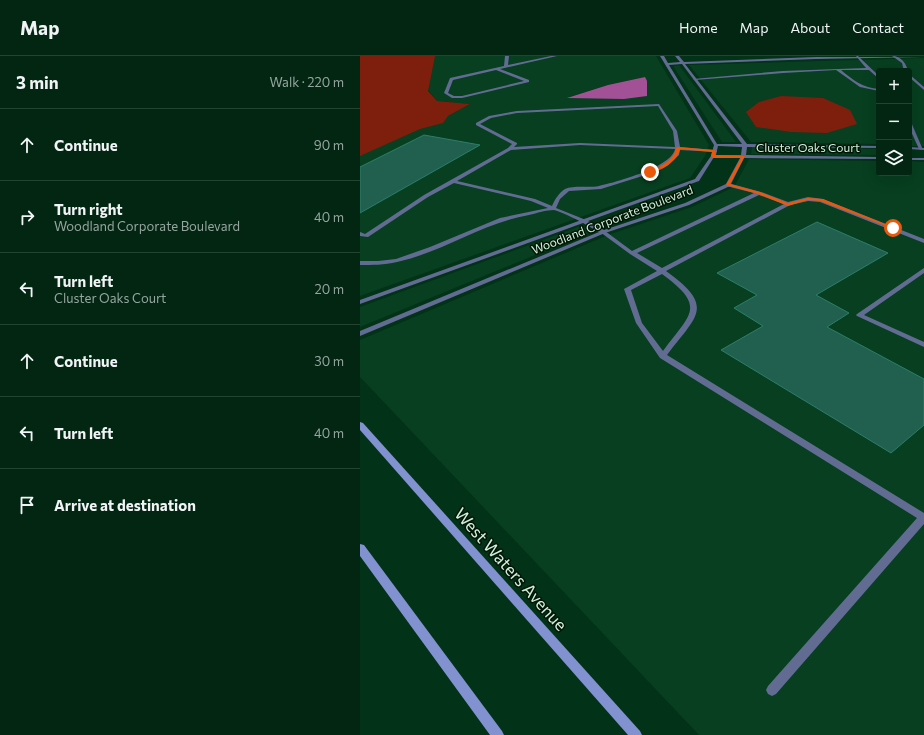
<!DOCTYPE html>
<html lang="en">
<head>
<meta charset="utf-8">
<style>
	body { margin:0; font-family:Commissioner,sans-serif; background:#0c2e1a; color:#f1f3f6 }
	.controls { position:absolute; right:12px; top:12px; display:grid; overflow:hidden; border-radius:4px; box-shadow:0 4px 16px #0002 }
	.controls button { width:36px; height:36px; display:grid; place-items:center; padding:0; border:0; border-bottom:1px solid #234331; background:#022611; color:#f1f3f6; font:20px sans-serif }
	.stop { position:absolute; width:12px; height:12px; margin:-9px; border:3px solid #ea580c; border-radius:50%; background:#fff }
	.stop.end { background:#ea580c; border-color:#fff; box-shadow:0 1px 4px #0008 }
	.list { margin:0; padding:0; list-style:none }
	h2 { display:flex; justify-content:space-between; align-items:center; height:52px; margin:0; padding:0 16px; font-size:17px }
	h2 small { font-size:13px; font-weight:400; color:#96a59f }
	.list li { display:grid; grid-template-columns:26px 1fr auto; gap:12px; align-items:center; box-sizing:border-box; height:72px; padding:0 16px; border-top:1px solid #234331 }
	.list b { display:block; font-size:15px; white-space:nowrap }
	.list p { margin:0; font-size:13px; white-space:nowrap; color:#96a59f }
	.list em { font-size:13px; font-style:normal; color:#96a59f }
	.icon { flex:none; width:22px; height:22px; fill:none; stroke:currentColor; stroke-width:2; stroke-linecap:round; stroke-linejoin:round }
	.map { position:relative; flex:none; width:564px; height:679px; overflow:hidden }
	header { display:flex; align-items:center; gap:24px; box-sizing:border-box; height:56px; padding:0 20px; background:#022611; border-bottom:1px solid #234331 }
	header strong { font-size:19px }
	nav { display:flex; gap:22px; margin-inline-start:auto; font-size:14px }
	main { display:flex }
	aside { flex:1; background:#022611 }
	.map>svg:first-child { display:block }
	.built { fill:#073f20; fill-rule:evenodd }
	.green { fill:#7e1f0d }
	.water { fill:#a25197 }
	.building { fill:#21604f; stroke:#2b7f6a }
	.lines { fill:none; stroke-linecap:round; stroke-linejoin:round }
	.lane { fill:#626c93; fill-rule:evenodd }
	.street { fill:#626c93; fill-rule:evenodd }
	.secondary { fill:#8292d0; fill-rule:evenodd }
	.route { fill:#ea580c }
	.labels { text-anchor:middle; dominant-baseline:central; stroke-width:3; stroke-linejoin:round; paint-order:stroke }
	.far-street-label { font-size:12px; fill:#d3f1da; stroke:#011607 }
	.near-street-label { font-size:17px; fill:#d3f1da; stroke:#011607 }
</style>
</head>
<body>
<header>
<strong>Map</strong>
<nav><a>Home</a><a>Map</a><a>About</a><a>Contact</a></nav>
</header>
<main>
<aside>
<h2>3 min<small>Walk · 220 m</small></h2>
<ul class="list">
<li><svg class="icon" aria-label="ahead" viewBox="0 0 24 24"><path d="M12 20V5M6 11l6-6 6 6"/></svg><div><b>Continue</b></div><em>90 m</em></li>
<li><svg class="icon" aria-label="right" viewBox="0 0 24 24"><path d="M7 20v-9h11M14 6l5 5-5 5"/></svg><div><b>Turn right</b><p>Woodland Corporate Boulevard</p></div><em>40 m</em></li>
<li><svg class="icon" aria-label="left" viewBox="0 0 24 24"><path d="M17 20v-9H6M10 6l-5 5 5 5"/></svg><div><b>Turn left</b><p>Cluster Oaks Court</p></div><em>20 m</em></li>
<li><svg class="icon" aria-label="ahead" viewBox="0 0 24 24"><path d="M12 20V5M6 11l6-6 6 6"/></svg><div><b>Continue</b></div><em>30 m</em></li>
<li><svg class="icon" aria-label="left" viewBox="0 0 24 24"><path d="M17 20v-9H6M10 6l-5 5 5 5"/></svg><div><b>Turn left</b></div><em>40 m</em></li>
<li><svg class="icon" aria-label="arrive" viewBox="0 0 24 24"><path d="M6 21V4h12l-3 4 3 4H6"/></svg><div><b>Arrive at destination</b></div></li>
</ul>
</aside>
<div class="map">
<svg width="564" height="679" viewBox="0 0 564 679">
	<rect width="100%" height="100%" fill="#023217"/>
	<g class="built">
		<path d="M 73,0 L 296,0 L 349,89 L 345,100 L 330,122 L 0,240 L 0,95 L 88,60 L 110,48 L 77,45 L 67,33 ZM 285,21 L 264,43 L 209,41 L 248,29 Z"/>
		<path d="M 564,2 L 564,90 L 549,90 L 549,15 L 519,15 L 519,88 L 391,86 L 329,9 Z"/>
		<path d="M 319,9 L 376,86 L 362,86 L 313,10 Z"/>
		<path d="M 392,91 L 519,93 L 519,99 L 391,98 Z"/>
		<path d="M 389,103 L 519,105 L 519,117 L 549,117 L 549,105 L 564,106 L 564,679 L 339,679 L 0,321 L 0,284 L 248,179 L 332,151 L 374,131 Z"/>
		<path d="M 221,170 L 231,176 L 0,271 L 0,251 Z"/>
	</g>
	<g class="green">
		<path d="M 0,0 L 75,0 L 68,35 L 77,45 L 110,48 L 88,60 L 83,67 L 60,73 L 0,100 Z"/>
		<path d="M 421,40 L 463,42 L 490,54 L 497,68 L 467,77 L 431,76 L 396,71 L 386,56 L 399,46 Z"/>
	</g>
	<path class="water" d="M 285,21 L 287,25 L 287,40 L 264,43 L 207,42 L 248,29 Z"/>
	<g class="building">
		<path d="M 64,79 L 120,89 L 0,157 L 0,111 Z"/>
		<path d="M 457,166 L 528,197 L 456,239 L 489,257 L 467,271 L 564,323 L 564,369 L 531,397 L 361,294 L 403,270 L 374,252 L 397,239 L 357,217 Z"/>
	</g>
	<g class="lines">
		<g class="lane">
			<path d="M 145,0 L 149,0 L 148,9 L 191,0 L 197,0 L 140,13 L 169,24 L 169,26 L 102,42 L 92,42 L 84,37 L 90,22 L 144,10 ZM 136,14 L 164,25 L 102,40 L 94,40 L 88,37 L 93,24 Z"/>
			<path d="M 496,0 L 498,0 L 519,20 L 519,23 L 509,14 L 481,14 C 493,24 503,32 519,33 L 519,35 L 500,31 L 476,14 L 423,17 L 335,24 L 333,23 L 423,15 L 506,12 Z"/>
			<path d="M 532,0 C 541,0 546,7 548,15 L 544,15 L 542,7 Z"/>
			<path d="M 549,18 L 564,31 L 564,34 L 549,21 Z"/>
			<path d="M 299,48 L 317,75 L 320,91 L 355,94 L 357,94 L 357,96 L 320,94 L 319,99 L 307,110 L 292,117 L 241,133 L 209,135 L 200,143 L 196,152 L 226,164 L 226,166 L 222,166 C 215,163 200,155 194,154 C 186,154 177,157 169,159 C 122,167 83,196 37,206 C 24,209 12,209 0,209 L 0,205 L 18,205 L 36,203 L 70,191 L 140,162 L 188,152 L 171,145 L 94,127 L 68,141 L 8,181 L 0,180 L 0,176 L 5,178 L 64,139 L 148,92 L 152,88 L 116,69 L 116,67 L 129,60 L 157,55 ZM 298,50 L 313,75 L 315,91 L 220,87 L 154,91 L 157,88 L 157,87 L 120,68 L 131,62 L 157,57 ZM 220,89 L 315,93 C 312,111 256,126 239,130 C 230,132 213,129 205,133 C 199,137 195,143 192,150 L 175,143 L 97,125 L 151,94 Z"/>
			<path d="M 549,65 L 551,66 L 563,94 L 559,93 L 549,71 Z"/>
			<path d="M 368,127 L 401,136 L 428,146 L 448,141 L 463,143 L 564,183 L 564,187 L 460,146 L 448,145 L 430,149 L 306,215 C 356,251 337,259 307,299 L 564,457 L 564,468 L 416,638 L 412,640 L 408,638 L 406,634 L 408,630 L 557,462 L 300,302 L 276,267 L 264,233 L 297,215 L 270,198 L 240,176 L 245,175 L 272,195 L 394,137 L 366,130 L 366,128 ZM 399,139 L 424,148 L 302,212 L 277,197 ZM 302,218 C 347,251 331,257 303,295 L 282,267 L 271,234 Z"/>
			<path d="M 564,212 L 564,217 L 504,259 L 564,286 L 564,291 L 497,260 L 496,259 L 497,258 Z"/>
		</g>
		<g class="street">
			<path d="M 300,0 L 304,0 L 308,7 L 320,6 L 315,0 L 319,0 L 324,6 L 456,1 L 564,1 L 456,3 L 325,8 L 387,88 L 519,90 L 519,92 L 387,91 L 386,99 L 519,101 L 519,103 L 384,102 L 370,130 L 329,149 L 245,177 L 0,280 L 0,275 L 239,176 L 223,167 L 0,248 L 0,244 L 335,123 L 351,100 L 354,89 ZM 322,8 L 382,88 L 357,88 L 309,9 ZM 358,90 L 382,91 L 381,99 L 356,99 ZM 354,101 L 380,102 L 366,128 L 325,147 L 244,174 L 228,165 L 339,125 Z"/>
			<path d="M 549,91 L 564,92 L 564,94 L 549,93 Z"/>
			<rect x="549" y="102" width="15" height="2"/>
		</g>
		<g class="secondary">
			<path d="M 0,366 L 3,367 L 280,675 L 282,679 L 268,679 L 0,374 Z"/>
			<path d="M 0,488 L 4,489 L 142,675 L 144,679 L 130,679 L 0,500 Z"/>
		</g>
	</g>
	<path class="route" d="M 318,91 L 354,94 L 356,95 L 355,99 L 385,100 L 370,128 L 400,136 L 428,147 L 448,142 L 463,143 L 535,172 L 531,172 L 460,145 L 448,144 L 428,150 L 398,138 L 366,129 L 381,102 L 353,102 L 351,100 L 352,96 L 320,93 C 318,105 300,116 289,117 L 289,116 C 300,110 314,105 316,92 Z"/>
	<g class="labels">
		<g class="far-street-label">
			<text x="448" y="91">Cluster Oaks Court</text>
			<text transform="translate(252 163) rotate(-21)">Woodland Corporate Boulevard</text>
		</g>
		<g class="near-street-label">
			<text transform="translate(151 513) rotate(48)">West Waters Avenue</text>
		</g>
	</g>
</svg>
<div class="controls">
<button>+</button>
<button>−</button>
<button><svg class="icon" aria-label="layers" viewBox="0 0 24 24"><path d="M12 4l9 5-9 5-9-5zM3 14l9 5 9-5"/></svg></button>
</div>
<div class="stop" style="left:533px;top:172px"></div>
<div class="stop end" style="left:290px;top:116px"></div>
</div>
</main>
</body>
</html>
